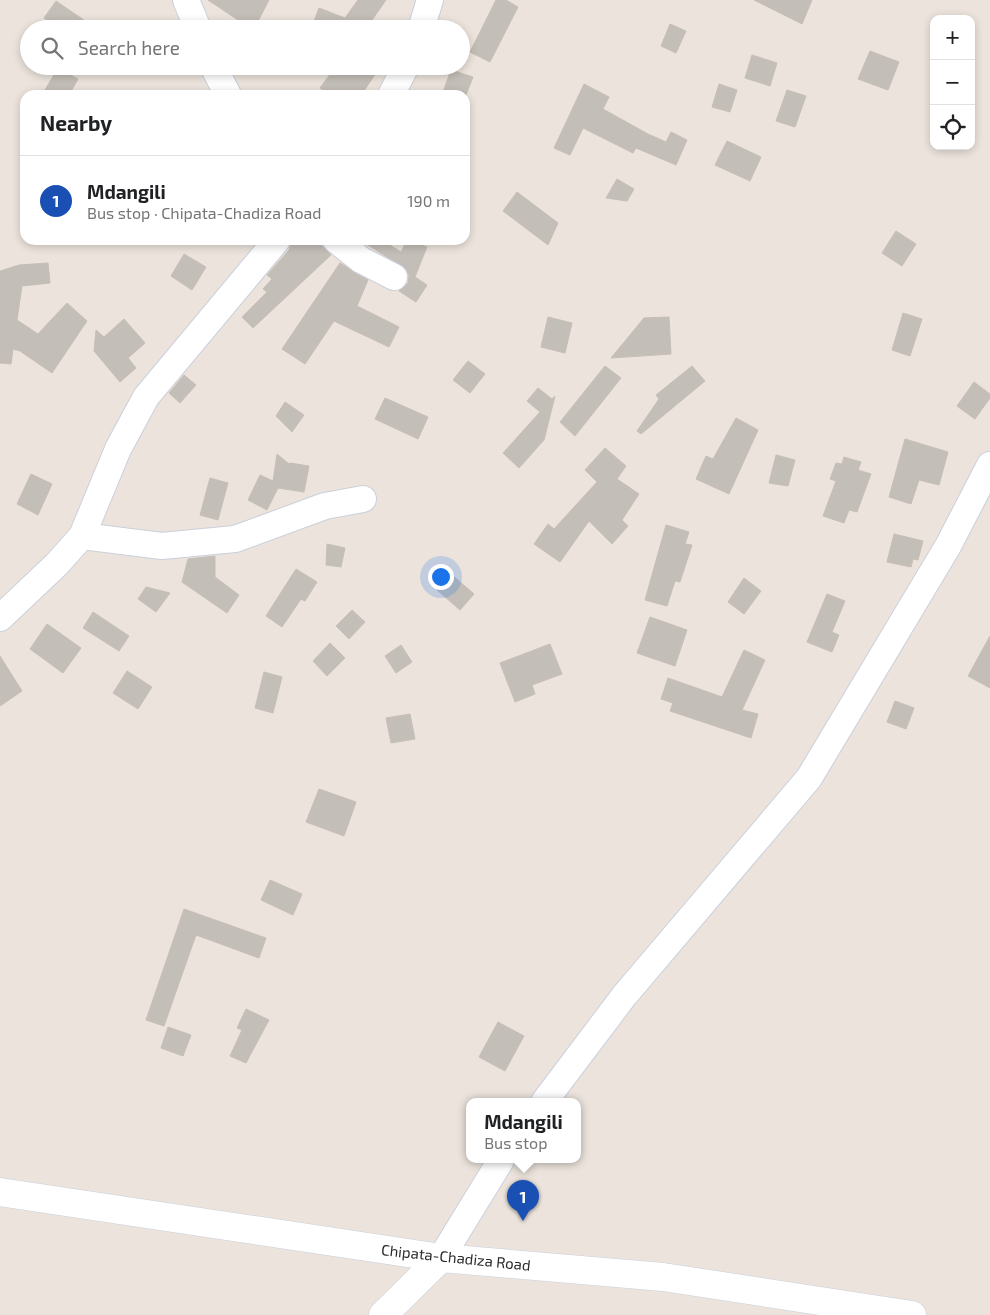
<!DOCTYPE html>
<html lang="en">
<head>
<meta charset="utf-8">
<style>
	body { margin:0; font-family:"Exo 2",sans-serif; background:#f2f2f2; color:#202124 }
	.controls { position:absolute; right:15px; top:15px; display:grid; overflow:hidden; border-radius:10px; box-shadow:0 2px 8px #0003 }
	.controls button { width:45px; height:45px; display:grid; place-items:center; padding:0; border:0; border-bottom:1px solid #e0e0e0; background:#fff; color:#202124; font:25px sans-serif }
	.you { position:absolute; left:440px; top:576px; width:18px; height:18px; margin:-12px; border:4px solid #fff; border-radius:50%; background:#1a73e8; box-shadow:0 0 0 8px #1a73e833 }
	.badge { display:grid; place-items:center; width:32px; height:32px; border-radius:50%; background:#111827; color:#fff; font-size:16px; font-weight:700 }
	.pin { position:absolute; translate:-50% -41px; filter:drop-shadow(0 1px 2px #0008) }
	.pin::after { content:''; position:absolute; top:26px; width:18px; height:15px; background:inherit; clip-path:polygon(0 0,100% 0,50% 100%) }
	.popup { position:absolute; left:466px; top:1098px; width:115px; height:65px; box-sizing:border-box; display:grid; place-content:center; border-radius:10px; background:#fff; filter:drop-shadow(0 1px 4px #0005); font-size:16px; white-space:nowrap; color:#757577 }
	.popup b { font-size:19px; color:#202124 }
	.popup::after { content:''; position:absolute; left:50%; top:100%; margin-left:-10px; border:10px solid transparent; border-top-color:#fff }
	.list { margin:0; padding:0; list-style:none }
	h2 { display:flex; justify-content:space-between; align-items:center; height:65px; margin:0; padding:0 20px; font-size:21px }
	h2 small { font-size:16px; font-weight:400; color:#757577 }
	.list li { display:grid; grid-template-columns:32px 1fr auto; gap:15px; align-items:center; box-sizing:border-box; height:90px; padding:0 20px; border-top:1px solid #e0e0e0 }
	.list b { display:block; font-size:19px; white-space:nowrap }
	.list p { margin:0; font-size:16px; white-space:nowrap; color:#757577 }
	.list em { font-size:16px; font-style:normal; color:#757577 }
	.icon { flex:none; width:28px; height:28px; fill:none; stroke:currentColor; stroke-width:2; stroke-linecap:round; stroke-linejoin:round }
	.map { position:relative; flex:none; width:990px; height:1315px; overflow:hidden }
	.search { position:absolute; background:#fff; box-shadow:0 2px 8px #0003; left:20px; top:20px; width:450px; height:55px; display:flex; align-items:center; gap:12px; box-sizing:border-box; padding:0 18px; border-radius:28px; color:#757577; font-size:19px }
	.panel { position:absolute; background:#fff; box-shadow:0 2px 8px #0003; left:20px; top:90px; width:450px; height:155px; border-radius:15px }
	.map>svg:first-child { display:block }
	.building { fill:#c4beb8; stroke:#c7bfb6 }
	.lines { fill:none; stroke-linecap:round; stroke-linejoin:round }
	.street-casing { stroke:#cbd0db; stroke-width:28 }
	.secondary-casing { stroke:#cbd0db; stroke-width:29 }
	.street { stroke:#fff; stroke-width:26 }
	.secondary { stroke:#fff; stroke-width:28 }
	.labels { text-anchor:middle; dominant-baseline:central; stroke-width:4; stroke-linejoin:round; paint-order:stroke }
	.street-label { font-size:15px; fill:#2a2a2a; stroke:#fff }
</style>
</head>
<body>
<div class="map">
<svg width="990" height="1315" viewBox="0 0 990 1315">
	<rect width="100%" height="100%" fill="#ebe3dc"/>
	<g class="building">
		<path d="M 208,0 L 269,0 L 254,29 L 233,29 L 238,20 Z"/>
		<path d="M 358,0 L 386,0 L 368,26 L 370,29 L 311,29 L 319,8 L 345,18 Z"/>
		<path d="M 496,0 L 506,0 L 518,7 L 490,62 L 470,52 Z"/>
		<path d="M 754,0 L 812,0 L 802,24 Z"/>
		<path d="M 56,1 L 97,29 L 60,29 L 44,18 Z"/>
		<path d="M 670,24 L 686,31 L 676,53 L 661,46 Z"/>
		<path d="M 870,51 L 899,62 L 888,90 L 858,79 Z"/>
		<path d="M 752,55 L 777,63 L 770,86 L 745,78 Z"/>
		<path d="M 336,66 L 381,66 L 361,95 L 330,95 L 320,88 Z"/>
		<path d="M 58,68 L 78,79 L 69,95 L 42,95 Z"/>
		<path d="M 451,70 L 473,77 L 466,95 L 442,95 Z"/>
		<path d="M 584,84 L 609,97 L 603,109 L 648,134 L 666,142 L 671,132 L 687,140 L 676,165 L 636,148 L 633,153 L 583,128 L 570,155 L 554,148 Z"/>
		<path d="M 719,84 L 737,90 L 730,112 L 712,107 Z"/>
		<path d="M 787,90 L 806,96 L 795,127 L 776,121 Z"/>
		<path d="M 727,141 L 761,157 L 750,181 L 715,165 Z"/>
		<path d="M 617,179 L 634,189 L 627,201 L 606,198 Z"/>
		<path d="M 517,192 L 558,223 L 548,245 L 503,211 Z"/>
		<path d="M 896,231 L 916,244 L 902,266 L 882,253 Z"/>
		<path d="M 292,240 L 321,240 L 322,246 L 331,255 L 253,328 L 242,317 L 267,292 L 263,289 L 272,279 L 267,275 L 289,250 Z"/>
		<path d="M 360,240 L 382,240 L 401,252 L 407,240 L 427,247 L 415,277 L 427,285 L 416,302 L 399,291 L 408,283 L 409,276 L 406,269 Z"/>
		<path d="M 184,254 L 206,267 L 192,290 L 171,276 Z"/>
		<path d="M 48,263 L 50,283 L 22,286 L 17,320 L 38,334 L 67,303 L 87,321 L 52,373 L 20,351 L 13,349 L 11,364 L 0,363 L 0,271 L 19,265 Z"/>
		<path d="M 340,263 L 368,280 L 357,306 L 399,327 L 389,347 L 334,321 L 305,364 L 282,349 Z"/>
		<path d="M 903,313 L 922,319 L 910,356 L 892,350 Z"/>
		<path d="M 548,317 L 572,323 L 565,353 L 541,347 Z"/>
		<path d="M 669,317 L 671,354 L 611,358 L 644,318 Z"/>
		<path d="M 124,319 L 145,343 L 128,358 L 136,368 L 120,382 L 94,351 L 96,330 L 104,337 Z"/>
		<path d="M 468,361 L 485,374 L 470,393 L 453,380 Z"/>
		<path d="M 605,366 L 621,378 L 575,436 L 560,422 Z"/>
		<path d="M 692,366 L 705,381 L 641,434 L 637,431 L 659,399 L 656,395 Z"/>
		<path d="M 184,375 L 196,385 L 180,403 L 169,393 Z"/>
		<path d="M 974,382 L 990,394 L 990,398 L 975,419 L 957,406 Z"/>
		<path d="M 538,388 L 552,399 L 555,396 L 544,440 L 519,468 L 503,453 L 540,412 L 527,401 Z"/>
		<path d="M 385,398 L 428,417 L 418,439 L 375,419 Z"/>
		<path d="M 285,402 L 304,415 L 292,432 L 276,416 Z"/>
		<path d="M 736,418 L 758,430 L 729,494 L 696,479 L 706,456 L 713,459 Z"/>
		<path d="M 905,439 L 948,452 L 939,485 L 919,480 L 911,504 L 889,497 Z"/>
		<path d="M 605,448 L 626,466 L 617,479 L 639,494 L 622,520 L 628,526 L 612,544 L 589,521 L 560,562 L 534,544 L 548,524 L 554,529 L 597,482 L 585,470 Z"/>
		<path d="M 277,454 L 289,464 L 290,463 L 309,466 L 304,492 L 278,488 L 267,510 L 248,500 L 260,475 L 273,481 Z"/>
		<path d="M 776,455 L 795,460 L 788,486 L 769,483 Z"/>
		<path d="M 844,457 L 861,462 L 858,470 L 871,474 L 857,512 L 849,510 L 844,523 L 823,516 L 836,481 L 830,479 L 836,463 L 842,464 Z"/>
		<path d="M 31,474 L 52,484 L 38,515 L 17,504 Z"/>
		<path d="M 210,478 L 228,483 L 218,520 L 200,515 Z"/>
		<path d="M 666,525 L 689,532 L 685,544 L 692,545 L 680,582 L 675,581 L 667,606 L 645,600 Z"/>
		<path d="M 894,534 L 923,541 L 918,560 L 913,559 L 911,567 L 887,562 Z"/>
		<path d="M 327,544 L 345,548 L 341,567 L 326,565 Z"/>
		<path d="M 215,556 L 215,577 L 239,595 L 227,613 L 182,582 L 188,559 Z"/>
		<path d="M 296,569 L 317,582 L 305,601 L 301,599 L 282,627 L 266,616 Z"/>
		<path d="M 451,574 L 474,594 L 460,610 L 437,590 Z"/>
		<path d="M 744,578 L 761,591 L 744,614 L 728,602 Z"/>
		<path d="M 146,587 L 170,593 L 156,612 L 138,599 Z"/>
		<path d="M 827,594 L 845,601 L 832,632 L 839,635 L 832,652 L 807,642 Z"/>
		<path d="M 352,610 L 365,622 L 349,639 L 336,626 Z"/>
		<path d="M 93,612 L 129,636 L 119,651 L 83,628 Z"/>
		<path d="M 650,617 L 687,630 L 675,666 L 637,653 Z"/>
		<path d="M 47,624 L 81,648 L 63,673 L 30,649 Z"/>
		<path d="M 990,636 L 990,688 L 968,676 Z"/>
		<path d="M 330,643 L 345,658 L 327,676 L 313,661 Z"/>
		<path d="M 550,644 L 562,674 L 532,685 L 535,694 L 515,702 L 500,663 Z"/>
		<path d="M 401,645 L 412,662 L 396,673 L 385,656 Z"/>
		<path d="M 744,650 L 765,660 L 742,710 L 758,714 L 751,738 L 670,711 L 673,703 L 661,699 L 668,678 L 722,697 Z"/>
		<path d="M 0,656 L 22,691 L 0,706 Z"/>
		<path d="M 127,671 L 152,687 L 138,709 L 113,693 Z"/>
		<path d="M 264,672 L 282,677 L 273,713 L 255,708 Z"/>
		<path d="M 895,701 L 914,708 L 906,729 L 887,722 Z"/>
		<path d="M 410,714 L 415,739 L 391,743 L 386,718 Z"/>
		<path d="M 319,789 L 356,802 L 344,836 L 306,822 Z"/>
		<path d="M 270,880 L 302,894 L 293,915 L 261,900 Z"/>
		<path d="M 184,909 L 266,938 L 259,958 L 196,935 L 164,1026 L 146,1020 Z"/>
		<path d="M 246,1009 L 269,1020 L 246,1063 L 230,1056 L 242,1030 L 237,1028 Z"/>
		<path d="M 498,1022 L 524,1036 L 505,1071 L 479,1057 Z"/>
		<path d="M 168,1027 L 191,1035 L 183,1056 L 161,1048 Z"/>
	</g>
	<g class="lines">
		<g class="street-casing">
			<g id="street">
				<path d="M 186,0 L 198,29"/>
				<path d="M 421,29 L 430,0"/>
				<path d="M 213,66 L 228,95"/>
				<path d="M 391,95 L 406,66"/>
				<path d="M 336,240 L 361,260 L 394,277"/>
				<path d="M 82,536 L 162,546 L 235,539 L 325,506 L 363,499"/>
				<path d="M 0,618 L 57,564 L 82,536 L 118,449 L 146,397 L 277,240"/>
				<path d="M 544,1102 L 624,996 L 809,778 L 948,546 L 990,465"/>
				<path d="M 441,1258 L 501,1160"/>
			</g>
		</g>
		<g class="secondary-casing">
			<g id="secondary">
				<path d="M 0,1192 L 441,1258 L 663,1277 L 912,1315"/>
				<path d="M 383,1315 L 441,1258"/>
			</g>
		</g>
		<use href="#street" class="street"/>
		<use href="#secondary" class="secondary"/>
	</g>
	<g class="labels">
		<g class="street-label">
			<text transform="translate(456 1257) rotate(6)">Chipata-Chadiza Road</text>
		</g>
	</g>
</svg>
<div class="controls">
<button>+</button>
<button>−</button>
<button><svg class="icon" aria-label="locate" viewBox="0 0 24 24"><circle cx="12" cy="12" r="6"/><path d="M12 2v4M12 18v4M2 12h4M18 12h4"/></svg></button>
</div>
<div class="you"></div>
<div class="pin badge" style="left:523px;top:1221px;background:#1a4fb4">1</div>
<div class="popup"><b>Mdangili</b>Bus stop</div>
<div class="search"><svg class="icon" aria-label="search" viewBox="0 0 24 24"><circle cx="10" cy="10" r="6"/><path d="M15 15l6 6"/></svg>Search here</div>
<section class="panel">
<h2>Nearby<small></small></h2>
<ul class="list">
<li><span class="badge" style="background:#1a4fb4">1</span><div><b>Mdangili</b><p>Bus stop · Chipata-Chadiza Road</p></div><em>190 m</em></li>
</ul>
</section>
</div>
</body>
</html>
